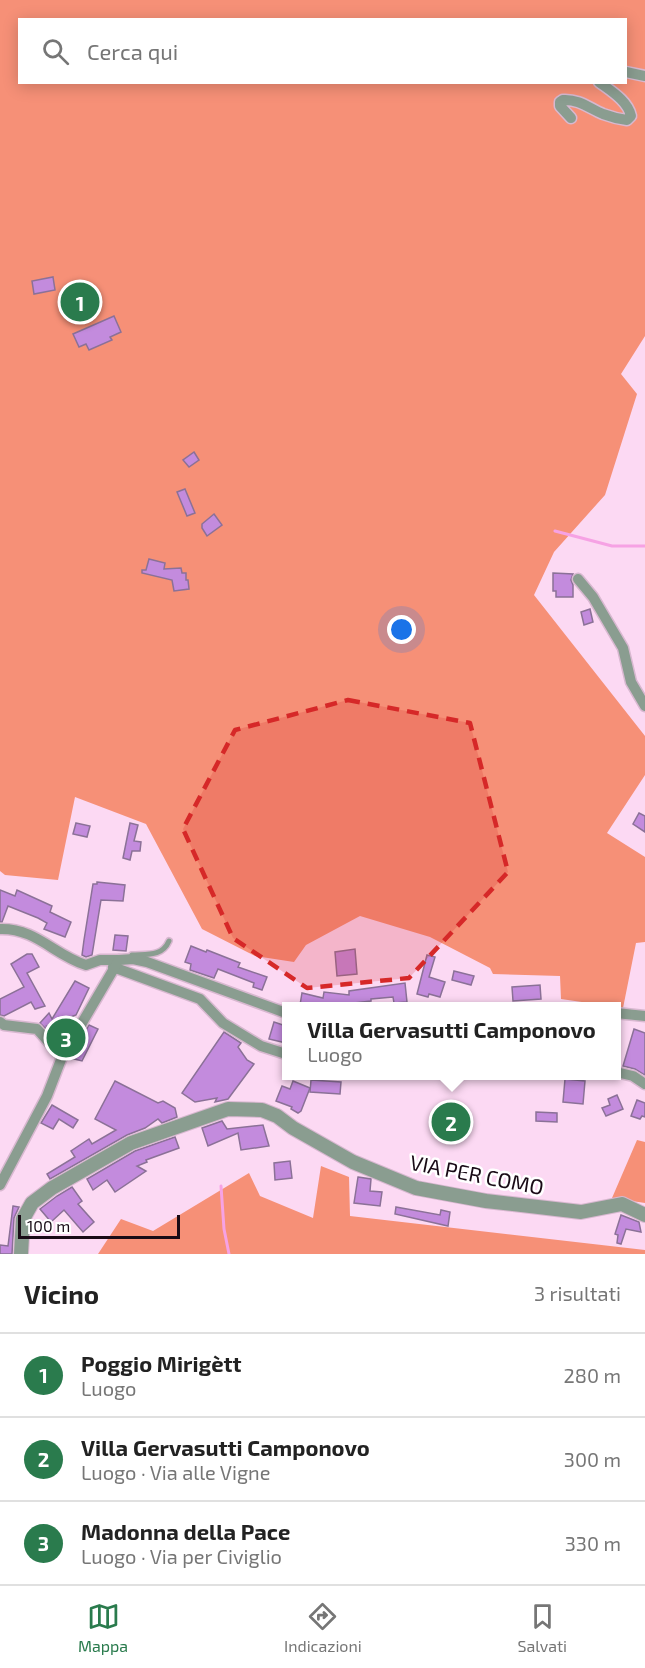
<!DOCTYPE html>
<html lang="it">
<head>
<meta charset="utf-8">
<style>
	body { margin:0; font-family:"Exo 2",sans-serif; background:#f6f6f6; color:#222 }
	.scale { position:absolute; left:18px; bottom:15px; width:162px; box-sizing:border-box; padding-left:6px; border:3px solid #190b16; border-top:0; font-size:16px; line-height:21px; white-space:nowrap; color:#190b16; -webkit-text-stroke:4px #fff; paint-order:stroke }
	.you { position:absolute; left:402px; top:630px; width:21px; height:21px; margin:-15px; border:4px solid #fff; border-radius:50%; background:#1a73e8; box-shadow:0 0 0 9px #1a73e833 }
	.badge { display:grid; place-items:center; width:39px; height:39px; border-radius:50%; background:#2a7b4d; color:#fff; font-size:20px; font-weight:700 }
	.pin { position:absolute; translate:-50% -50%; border:3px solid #fff; box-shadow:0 2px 6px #0006 }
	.popup { position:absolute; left:282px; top:1002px; width:339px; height:78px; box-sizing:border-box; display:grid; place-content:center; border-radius:0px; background:#fff; filter:drop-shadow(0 2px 4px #0005); font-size:20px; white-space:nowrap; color:#767676 }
	.popup b { font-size:22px; color:#222 }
	.popup::after { content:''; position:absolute; left:50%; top:100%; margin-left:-12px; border:12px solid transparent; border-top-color:#fff }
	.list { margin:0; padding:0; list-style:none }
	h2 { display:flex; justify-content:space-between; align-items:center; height:78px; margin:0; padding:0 24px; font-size:26px }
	h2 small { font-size:20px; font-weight:400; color:#767676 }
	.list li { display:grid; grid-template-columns:39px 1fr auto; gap:18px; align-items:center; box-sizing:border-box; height:84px; padding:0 24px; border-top:2px solid #e0e0e0 }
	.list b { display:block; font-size:22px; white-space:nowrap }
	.list p { margin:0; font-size:20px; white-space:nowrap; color:#767676 }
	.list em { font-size:20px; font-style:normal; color:#767676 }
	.icon { flex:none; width:33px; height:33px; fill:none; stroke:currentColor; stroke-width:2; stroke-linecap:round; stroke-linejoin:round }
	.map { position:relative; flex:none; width:645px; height:1254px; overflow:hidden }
	.search { position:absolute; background:#fff; box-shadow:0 3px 15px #0003; left:18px; right:18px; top:18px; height:66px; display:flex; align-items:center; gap:15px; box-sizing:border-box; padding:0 21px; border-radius:0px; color:#767676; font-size:22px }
	.sheet { height:330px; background:#fff }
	nav { display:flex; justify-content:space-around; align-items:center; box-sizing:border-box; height:84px; border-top:2px solid #e0e0e0; background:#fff; font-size:16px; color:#767676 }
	nav a { display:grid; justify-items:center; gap:3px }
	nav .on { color:#2a7b4d }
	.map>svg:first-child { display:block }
	.forest { fill:#f69077; fill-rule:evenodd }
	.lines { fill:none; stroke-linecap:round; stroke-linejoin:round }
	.stream { stroke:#f6a2e4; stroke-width:3 }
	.building { fill:#c38bdd; stroke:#8b7197; stroke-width:1.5 }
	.service-casing { stroke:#d8b8d0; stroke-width:8 }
	.minor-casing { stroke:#d8b8d0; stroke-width:13 }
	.tertiary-casing { stroke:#d8b8d0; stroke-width:16 }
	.service { stroke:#8a9d90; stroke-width:5 }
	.minor { stroke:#8a9d90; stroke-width:10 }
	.tertiary { stroke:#8a9d90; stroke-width:14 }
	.marked { fill:#d62828; fill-opacity:0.2; stroke:#d62828; stroke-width:4.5; stroke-dasharray:12 8; stroke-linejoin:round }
	.labels { text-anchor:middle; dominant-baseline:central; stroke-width:5; stroke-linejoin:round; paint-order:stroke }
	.street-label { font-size:21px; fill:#190b16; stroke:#fff }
</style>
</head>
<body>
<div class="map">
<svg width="645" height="1254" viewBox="0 0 645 1254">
	<rect width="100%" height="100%" fill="#fcd9f3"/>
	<g class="forest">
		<path d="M 0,0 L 645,0 L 645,336 L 621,374 L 637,394 L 605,495 L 554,552 L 534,595 L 645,736 L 645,775 L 607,833 L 645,857 L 645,942 L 636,943 L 623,1008 L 561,999 L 560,976 L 493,974 L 490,968 L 430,937 L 360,916 L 306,945 L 294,962 L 255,956 L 202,929 L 146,824 L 75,797 L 58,880 L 5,875 L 0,871 ZM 20,20 L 626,20 L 626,82 L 20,82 Z"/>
		<path d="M 637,1140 L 645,1142 L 645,1207 L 645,1203 L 612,1198 Z"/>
		<path d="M 321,1166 L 349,1177 L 350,1216 L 645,1250 L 645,1254 L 98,1254 L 121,1219 L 153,1231 L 249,1173 L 260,1196 L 313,1218 Z"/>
	</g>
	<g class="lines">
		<g class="stream">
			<path d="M 555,531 L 612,546 L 645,546"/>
			<path d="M 221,1186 L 224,1229 L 229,1254"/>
		</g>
	</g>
	<g class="building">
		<path d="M 53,277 L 55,290 L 34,294 L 32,281 Z"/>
		<path d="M 114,316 L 121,332 L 110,337 L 112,340 L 89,350 L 86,344 L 79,347 L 73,334 Z"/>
		<path d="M 194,452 L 199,460 L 189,467 L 183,460 Z"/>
		<path d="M 185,489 L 195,513 L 187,516 L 177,492 Z"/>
		<path d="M 214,514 L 222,525 L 207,536 L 202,528 L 202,524 Z"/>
		<path d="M 149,559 L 165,563 L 164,569 L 181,568 L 182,573 L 186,573 L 186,580 L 188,580 L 189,589 L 174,591 L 172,580 L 142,573 L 142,570 L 146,570 Z"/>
		<path d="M 553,573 L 573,574 L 571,580 L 573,585 L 573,597 L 556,597 L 556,591 L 553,591 Z"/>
		<path d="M 590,609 L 593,622 L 584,625 L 581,612 Z"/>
		<path d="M 639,813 L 645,816 L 645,832 L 633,824 Z"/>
		<path d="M 76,823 L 90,826 L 87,837 L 73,834 Z"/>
		<path d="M 130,823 L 138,825 L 134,841 L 141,842 L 140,851 L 132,851 L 130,860 L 123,858 Z"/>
		<path d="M 97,882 L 125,885 L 123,901 L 101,900 L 92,955 L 86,957 L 82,955 L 84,940 L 93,884 L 97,884 Z"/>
		<path d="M 0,890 L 15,896 L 17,890 L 52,906 L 50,912 L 71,922 L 65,937 L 44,929 L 47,923 L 38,918 L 8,906 L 2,922 L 0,922 Z"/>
		<path d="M 115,935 L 128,936 L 126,951 L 113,950 Z"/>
		<path d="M 191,946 L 206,952 L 207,950 L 240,963 L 238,967 L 267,977 L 262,990 L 253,987 L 254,983 L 218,969 L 214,978 L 190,970 L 191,964 L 185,962 Z"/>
		<path d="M 355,949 L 357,974 L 337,976 L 335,952 Z"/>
		<path d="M 27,954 L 32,954 L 39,967 L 27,973 L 45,1006 L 35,1009 L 31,1002 L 4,1016 L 0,1015 L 0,999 L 24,987 L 11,964 Z"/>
		<path d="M 427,955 L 435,957 L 429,977 L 445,982 L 440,997 L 429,994 L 428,997 L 417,994 Z"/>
		<path d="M 454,971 L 474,976 L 471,985 L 452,980 Z"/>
		<path d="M 75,981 L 89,988 L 76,1015 L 47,1026 L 59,1031 L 54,1037 L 40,1023 L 49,1013 L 52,1019 Z"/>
		<path d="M 405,983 L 407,1002 L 394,1003 L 393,997 L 371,999 L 371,1001 L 346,1004 L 346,1006 L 300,1005 L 302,993 L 323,998 L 324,992 L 349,995 L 349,991 Z"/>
		<path d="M 540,985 L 541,999 L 513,1001 L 512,987 Z"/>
		<path d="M 274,1022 L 286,1026 L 286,1043 L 269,1039 Z"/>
		<path d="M 89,1025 L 98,1029 L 82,1061 L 70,1058 Z"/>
		<path d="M 634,1029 L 645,1033 L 645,1075 L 635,1069 L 623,1066 Z"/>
		<path d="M 224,1032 L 241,1043 L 238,1047 L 247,1060 L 254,1064 L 228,1099 L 215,1102 L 217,1098 L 195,1102 L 182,1093 Z"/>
		<path d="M 565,1079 L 585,1081 L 583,1104 L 563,1102 Z"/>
		<path d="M 311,1080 L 341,1082 L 340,1094 L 310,1092 Z"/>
		<path d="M 115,1081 L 158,1103 L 163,1101 L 175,1108 L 177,1117 L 162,1123 L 158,1119 L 145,1128 L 127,1135 L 50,1179 L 47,1174 L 75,1157 L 71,1151 L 89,1139 L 92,1144 L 116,1130 L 95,1119 Z"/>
		<path d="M 293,1081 L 310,1088 L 301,1111 L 298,1113 L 291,1109 L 292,1107 L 276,1101 L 282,1086 L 290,1089 Z"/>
		<path d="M 617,1095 L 623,1109 L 606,1116 L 602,1108 L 610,1105 L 608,1099 Z"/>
		<path d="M 637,1100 L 645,1103 L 645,1117 L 642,1116 L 640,1119 L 631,1116 Z"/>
		<path d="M 52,1105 L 78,1120 L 73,1128 L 59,1119 L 53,1129 L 41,1123 Z"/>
		<path d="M 438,1108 L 463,1110 L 462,1119 L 469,1125 L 460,1132 L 454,1132 L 454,1136 L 444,1136 L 445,1131 L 436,1131 Z"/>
		<path d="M 536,1112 L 557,1113 L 557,1122 L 536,1121 Z"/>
		<path d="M 222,1121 L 227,1129 L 263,1125 L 269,1146 L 241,1150 L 238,1133 L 208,1146 L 202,1128 Z"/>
		<path d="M 175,1137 L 179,1148 L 146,1160 L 147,1162 L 137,1166 L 146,1171 L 115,1192 L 107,1180 L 93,1190 L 87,1179 L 135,1151 Z"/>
		<path d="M 290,1161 L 292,1178 L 275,1180 L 274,1163 Z"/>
		<path d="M 358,1177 L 371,1179 L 370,1191 L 382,1192 L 380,1206 L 354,1203 Z"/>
		<path d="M 72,1187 L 82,1201 L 78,1204 L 94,1222 L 83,1232 L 64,1210 L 51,1222 L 40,1209 L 57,1196 Z"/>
		<path d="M 13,1206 L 19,1207 L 14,1218 L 12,1254 L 0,1254 L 0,1245 L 8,1246 Z"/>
		<path d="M 396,1207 L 440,1215 L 441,1210 L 450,1212 L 448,1226 L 395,1214 Z"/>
		<path d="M 621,1215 L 639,1222 L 641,1232 L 626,1229 L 621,1244 L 617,1243 L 618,1235 L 615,1234 Z"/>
	</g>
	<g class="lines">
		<g class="service-casing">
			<path id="service" d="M 132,955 C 147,954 162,957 169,941"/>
		</g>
		<g class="minor-casing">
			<g id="minor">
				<path d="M 626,72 L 645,76"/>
				<path d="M 571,118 L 560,106 L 560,102 L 563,100 C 579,99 589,108 603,114 C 611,117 619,119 627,120 L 631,116 C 628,101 611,91 599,82"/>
				<path d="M 578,579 L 593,597 L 623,648 L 631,682 L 645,706"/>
				<path d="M 0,929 C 36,928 54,955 86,965 L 100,960 L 119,960"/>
				<path d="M 113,967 L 200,999 L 223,1023 L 261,1046 L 286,1054"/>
				<path d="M 616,1013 L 645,1016"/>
				<path d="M 0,1022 L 4,1025 L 37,1029 L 62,1057"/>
				<path d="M 616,1072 L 633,1076 L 645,1084"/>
				<path d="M 0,1185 L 47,1096 L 62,1057 L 119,960 L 133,959 L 147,962 L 286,1013"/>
			</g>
		</g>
		<g class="tertiary-casing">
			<path id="tertiary" d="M 21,1254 L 23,1219 L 32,1203 L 52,1188 L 131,1143 L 228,1109 L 262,1110 L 277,1116 L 293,1128 L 353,1162 L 416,1188 L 486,1201 L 581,1212 L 622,1204 L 645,1215"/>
		</g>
		<use href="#service" class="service"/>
		<use href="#minor" class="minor"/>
		<use href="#tertiary" class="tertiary"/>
	</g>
	<path class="marked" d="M 348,700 L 470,723 L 508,872 L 409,978 L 307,988 L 233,938 L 183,829 L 235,730 Z"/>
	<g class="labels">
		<g class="street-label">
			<text transform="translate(477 1174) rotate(11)">VIA PER COMO</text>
		</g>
	</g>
</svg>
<div class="scale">100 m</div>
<div class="you"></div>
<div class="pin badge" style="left:80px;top:302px">1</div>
<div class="pin badge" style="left:451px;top:1122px">2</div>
<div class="popup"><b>Villa Gervasutti Camponovo</b>Luogo</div>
<div class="pin badge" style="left:66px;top:1038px">3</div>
<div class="search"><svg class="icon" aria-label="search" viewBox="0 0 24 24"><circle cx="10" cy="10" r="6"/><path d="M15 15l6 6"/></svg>Cerca qui</div>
</div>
<section class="sheet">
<h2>Vicino<small>3 risultati</small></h2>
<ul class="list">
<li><span class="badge">1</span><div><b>Poggio Mirigètt</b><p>Luogo</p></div><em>280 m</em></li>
<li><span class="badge">2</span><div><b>Villa Gervasutti Camponovo</b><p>Luogo · Via alle Vigne</p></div><em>300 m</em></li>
<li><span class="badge">3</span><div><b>Madonna della Pace</b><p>Luogo · Via per Civiglio</p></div><em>330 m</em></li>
</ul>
</section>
<nav>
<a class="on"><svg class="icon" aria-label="map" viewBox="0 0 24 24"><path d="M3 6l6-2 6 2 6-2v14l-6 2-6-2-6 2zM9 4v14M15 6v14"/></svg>Mappa</a>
<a><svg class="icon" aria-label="directions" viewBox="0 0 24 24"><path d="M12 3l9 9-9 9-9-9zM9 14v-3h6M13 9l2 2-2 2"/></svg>Indicazioni</a>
<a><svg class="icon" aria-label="saved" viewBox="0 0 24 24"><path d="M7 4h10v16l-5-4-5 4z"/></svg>Salvati</a>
</nav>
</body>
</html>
